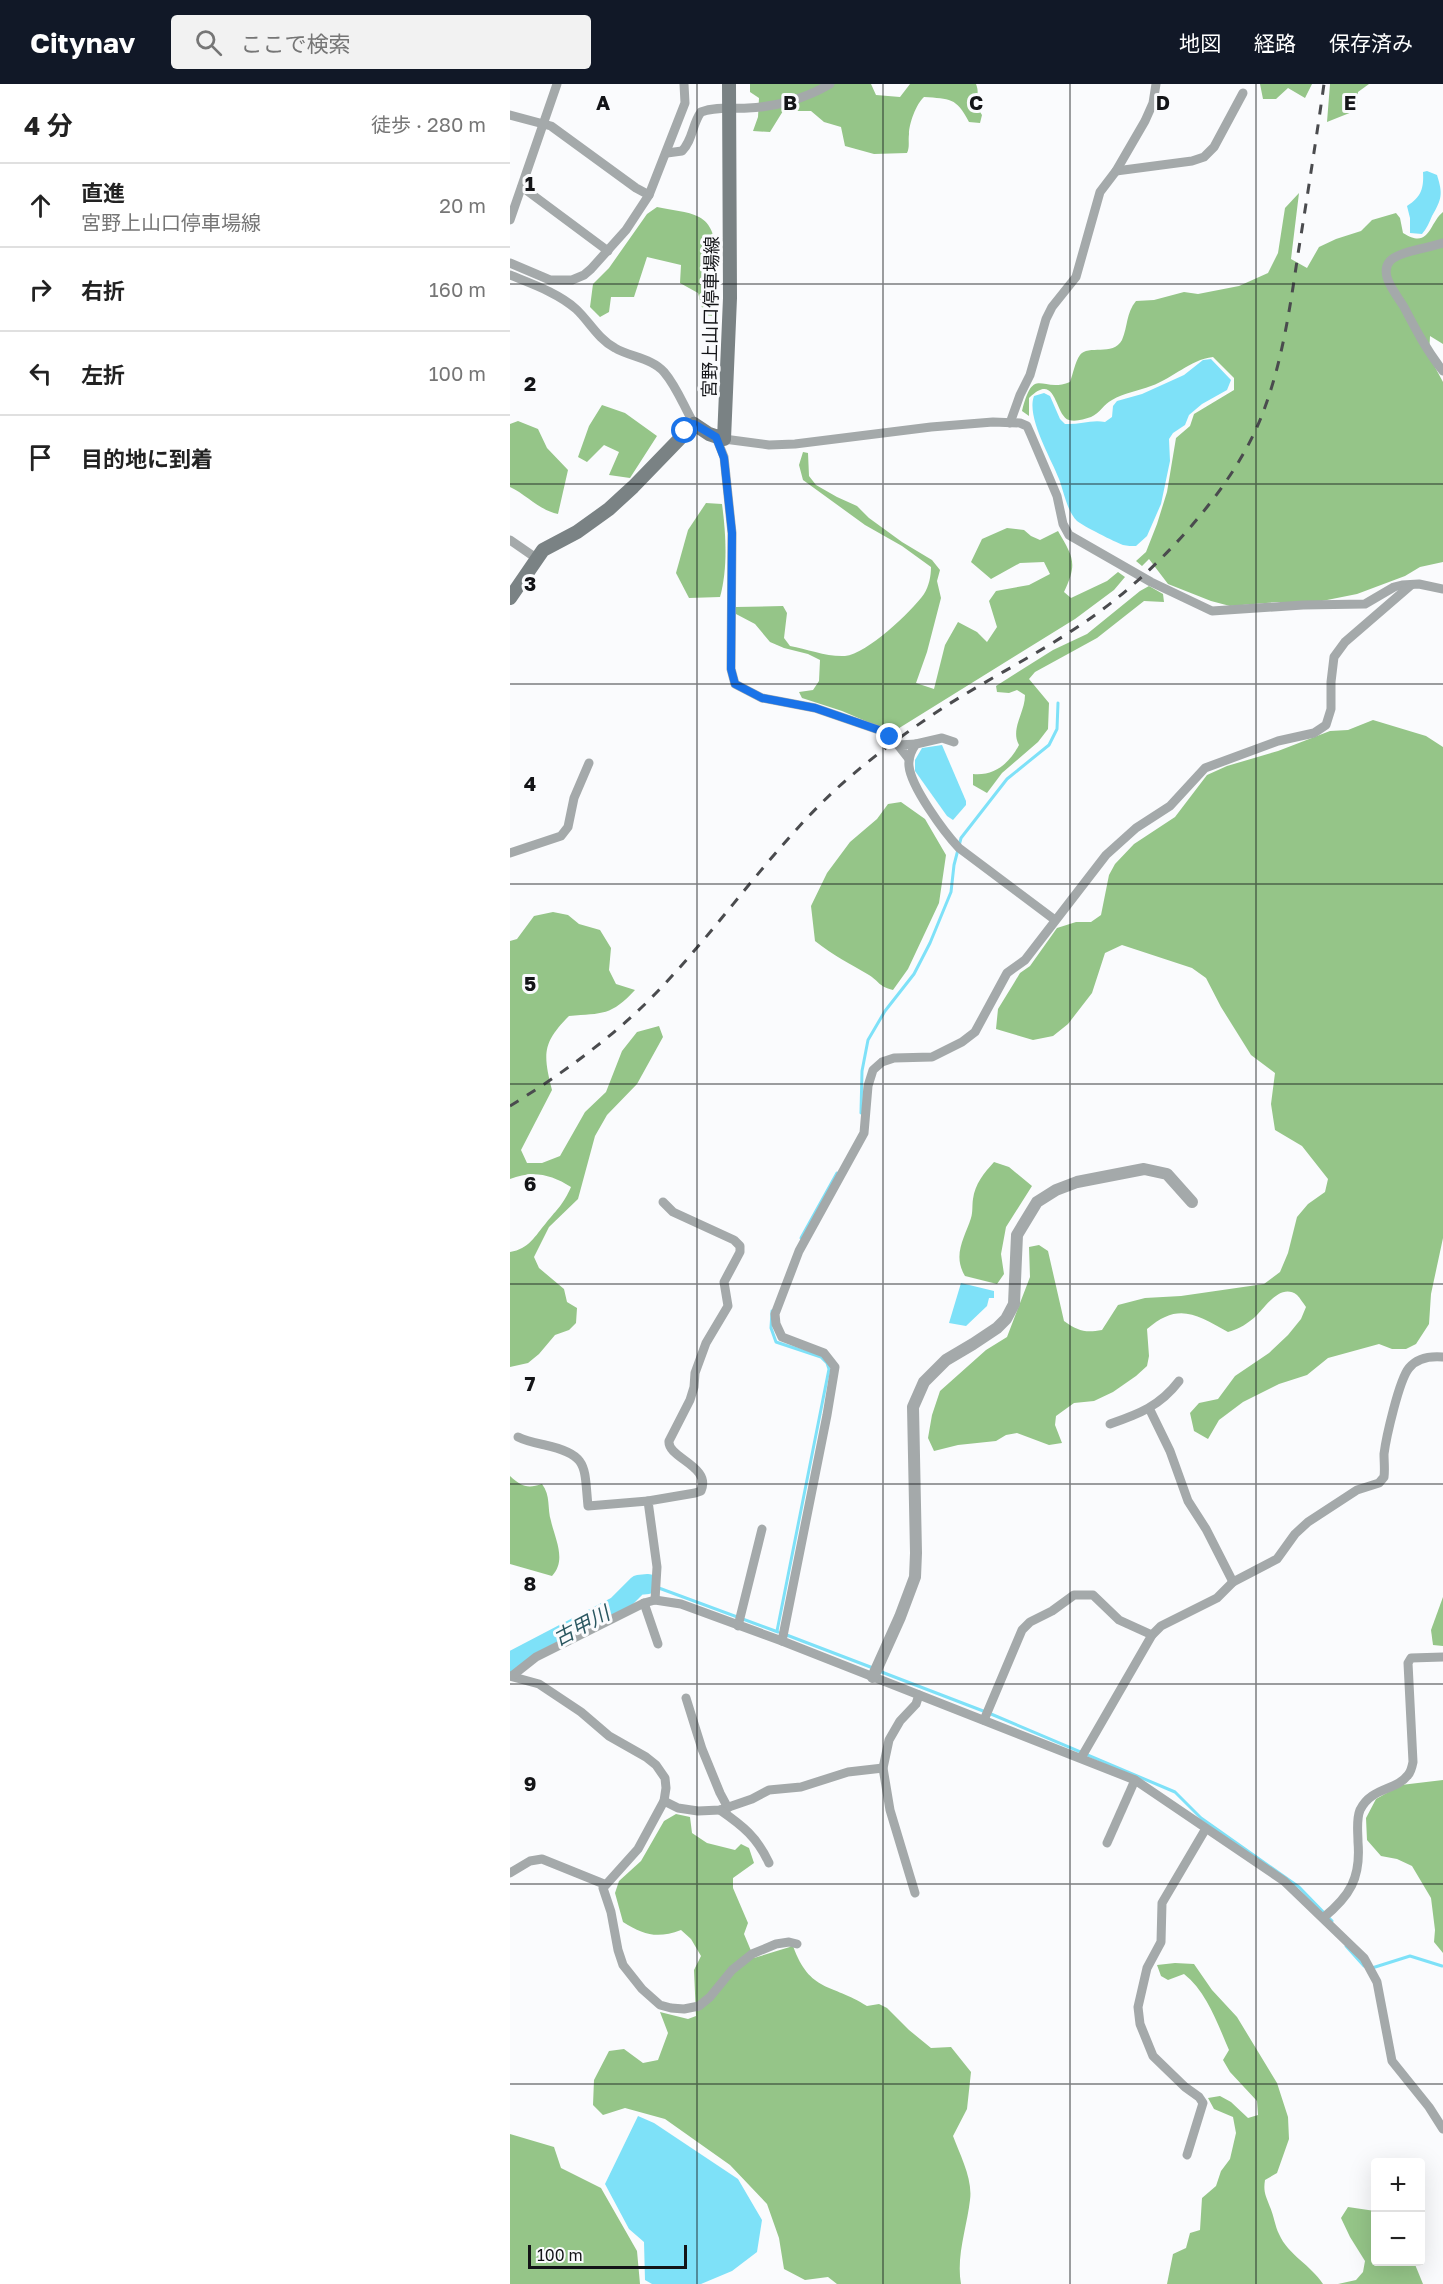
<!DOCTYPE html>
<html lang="ja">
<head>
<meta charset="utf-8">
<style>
	body { margin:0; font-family:"Golos Text","Noto Sans JP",sans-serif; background:#f2f2f2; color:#222 }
	.controls { position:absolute; right:18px; bottom:18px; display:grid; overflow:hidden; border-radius:6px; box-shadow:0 6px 24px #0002 }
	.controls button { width:54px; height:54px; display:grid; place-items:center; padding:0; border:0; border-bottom:2px solid #e0e0e0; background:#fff; color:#222; font:30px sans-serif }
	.scale { position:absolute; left:18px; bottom:15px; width:159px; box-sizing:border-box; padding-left:6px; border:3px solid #131417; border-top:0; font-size:16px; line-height:21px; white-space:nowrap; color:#131417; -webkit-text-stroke:4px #fafbfd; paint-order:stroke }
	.stop { position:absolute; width:18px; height:18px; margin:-14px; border:4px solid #1a73e8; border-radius:50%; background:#fff }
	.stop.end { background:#1a73e8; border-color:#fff; box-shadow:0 2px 6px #0008 }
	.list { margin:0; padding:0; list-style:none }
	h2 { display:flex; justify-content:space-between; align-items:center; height:78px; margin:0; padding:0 24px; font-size:26px }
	h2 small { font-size:20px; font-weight:400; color:#767676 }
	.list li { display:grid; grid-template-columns:39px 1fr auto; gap:18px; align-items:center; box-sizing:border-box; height:84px; padding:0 24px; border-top:2px solid #e0e0e0 }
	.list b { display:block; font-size:22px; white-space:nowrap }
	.list p { margin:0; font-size:20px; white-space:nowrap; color:#767676 }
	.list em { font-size:20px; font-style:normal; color:#767676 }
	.icon { flex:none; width:33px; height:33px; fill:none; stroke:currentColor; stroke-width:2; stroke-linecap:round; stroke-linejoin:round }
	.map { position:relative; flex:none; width:933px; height:2200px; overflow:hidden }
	header { display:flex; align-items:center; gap:36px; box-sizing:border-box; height:84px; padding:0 30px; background:#111827; color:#fff }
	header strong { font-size:28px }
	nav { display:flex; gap:33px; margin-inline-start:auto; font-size:21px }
	.search { width:420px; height:54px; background:#f2f2f2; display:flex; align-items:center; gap:15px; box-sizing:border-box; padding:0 21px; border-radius:6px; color:#767676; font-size:22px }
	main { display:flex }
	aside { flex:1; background:#fff }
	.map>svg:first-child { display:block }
	.forest { fill:#95c588 }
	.water { fill:#7ee1f8 }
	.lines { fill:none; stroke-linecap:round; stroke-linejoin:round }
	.stream { stroke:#7ee1f8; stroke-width:3 }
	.river { stroke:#7ee1f8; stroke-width:20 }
	.minor { stroke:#a4a9aa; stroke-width:9 }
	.tertiary { stroke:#a4a9aa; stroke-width:12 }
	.secondary { stroke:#7a8284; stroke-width:14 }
	.rail { stroke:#4a4b4e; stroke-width:3; stroke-dasharray:10 10; stroke-linecap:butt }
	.route { stroke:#1a73e8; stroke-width:8 }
	.grid { fill:none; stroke:#131417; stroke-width:1.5; stroke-opacity:0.55 }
	.labels { text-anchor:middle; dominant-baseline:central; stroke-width:6; stroke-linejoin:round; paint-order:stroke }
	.street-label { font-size:18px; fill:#131417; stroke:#fafbfd }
	.water-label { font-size:20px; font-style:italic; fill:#2a5760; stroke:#fafbfd }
	.grid-label { font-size:20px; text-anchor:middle; font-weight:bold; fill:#131417; stroke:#fafbfd; stroke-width:6; stroke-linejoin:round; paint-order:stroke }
</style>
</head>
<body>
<header>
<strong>Citynav</strong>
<div class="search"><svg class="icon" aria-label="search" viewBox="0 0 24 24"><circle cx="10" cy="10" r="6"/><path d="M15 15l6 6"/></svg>ここで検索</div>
<nav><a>地図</a><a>経路</a><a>保存済み</a></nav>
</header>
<main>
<aside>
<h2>4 分<small>徒歩 · 280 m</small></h2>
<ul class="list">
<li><svg class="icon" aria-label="ahead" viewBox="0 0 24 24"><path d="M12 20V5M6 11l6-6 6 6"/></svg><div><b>直進</b><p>宮野上山口停車場線</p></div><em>20 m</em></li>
<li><svg class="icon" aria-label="right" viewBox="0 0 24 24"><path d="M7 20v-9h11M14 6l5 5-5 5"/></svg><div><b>右折</b></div><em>160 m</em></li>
<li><svg class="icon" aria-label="left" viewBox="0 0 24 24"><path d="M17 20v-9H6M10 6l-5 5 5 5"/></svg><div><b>左折</b></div><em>100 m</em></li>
<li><svg class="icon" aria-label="arrive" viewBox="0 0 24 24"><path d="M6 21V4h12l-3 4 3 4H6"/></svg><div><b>目的地に到着</b></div></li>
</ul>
</aside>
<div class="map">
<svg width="933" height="2200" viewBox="0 0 933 2200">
	<rect width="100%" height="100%" fill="#fafbfd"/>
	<g class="forest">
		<path d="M 240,0 L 361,0 L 366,11 L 390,13 L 400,0 L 466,0 C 471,12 462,15 472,31 L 470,39 L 459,38 C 446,13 440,15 414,13 C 406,20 399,40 399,50 C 398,58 400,62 397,69 L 364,70 L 335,62 L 331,43 L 314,38 L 301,27 L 273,27 L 260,48 L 243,47 L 248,33 L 249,14 L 240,8 Z"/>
		<path d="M 750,0 L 802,0 L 795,14 L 778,4 L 766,15 L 753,15 Z"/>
		<path d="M 820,0 L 859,0 L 848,8 L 847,26 L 817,38 Z"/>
		<path d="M 789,109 L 781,175 L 797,184 L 809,163 L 826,155 L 851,147 L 862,136 L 886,129 L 890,134 L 893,149 C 920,166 919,139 933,128 L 933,260 L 920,252 L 919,272 L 933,298 L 933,478 L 910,483 L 895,492 L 847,510 L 802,519 L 767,518 L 720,522 L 701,517 L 658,500 L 639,475 L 632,482 L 626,477 L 636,468 L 647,440 L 657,408 L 666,354 L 680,342 L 684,330 L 724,306 L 724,294 L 703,273 C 679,276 664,294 641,302 C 628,307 614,309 602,316 C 594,320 590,329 581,333 C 574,335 566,338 559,336 C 544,331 547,286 519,314 L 519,332 L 512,327 C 524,280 531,310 560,298 C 563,290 565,278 570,271 C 578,260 603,273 612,256 C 618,242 616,229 626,217 L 644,216 L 674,208 L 688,210 L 729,202 L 758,189 L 768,169 L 775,124 Z"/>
		<path d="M 147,123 C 160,126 178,127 189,133 C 216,146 205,206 204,232 L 194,231 L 188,209 L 170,199 L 171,181 L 137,173 L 124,213 L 101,213 L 99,228 L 90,233 L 80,223 L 83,200 L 99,184 L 137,130 Z"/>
		<path d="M 92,321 L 115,329 L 147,352 L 120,394 L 99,391 L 109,368 L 94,361 L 77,378 L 68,373 L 79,342 Z"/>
		<path d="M 8,337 L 28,345 L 37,364 L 58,386 L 48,430 C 29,426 17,411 0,403 L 0,340 Z"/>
		<path d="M 293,368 L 298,369 L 299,392 L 306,401 L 327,413 L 347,422 L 359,434 L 392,458 L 422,476 L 430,486 L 427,497 L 431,514 L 417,568 L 406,599 L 424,605 L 435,561 L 448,538 L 467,548 L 477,558 L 487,543 L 479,517 L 486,507 L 519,501 L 540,490 L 534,478 L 510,479 L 481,495 L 461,478 L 472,455 L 497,444 L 514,446 L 521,452 L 530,456 L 548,447 C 563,473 568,479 554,508 L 561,514 L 597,497 L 608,488 L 615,493 L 604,506 L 565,535 L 386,646 L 379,647 L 332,627 L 292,614 L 289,608 L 303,606 L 309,597 L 310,576 L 298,570 L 274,564 L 260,558 L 245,540 L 226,530 L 226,523 L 273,522 L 277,529 L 274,554 L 280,562 C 297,565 317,573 335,572 C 357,570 401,528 414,510 C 419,502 421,492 421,483 L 392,462 L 355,441 L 293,396 L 289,381 Z"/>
		<path d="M 196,419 L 212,420 C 216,450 218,484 210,513 L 179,514 L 166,489 L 178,446 Z"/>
		<path d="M 639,502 L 653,510 L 654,518 L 634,517 L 587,554 L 525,588 L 519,595 L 539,619 L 538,645 L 528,658 L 492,689 L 477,709 L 463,701 L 463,690 C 484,692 499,680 509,661 C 500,645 515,629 515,611 L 507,606 L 499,609 L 487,608 L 486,602 L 543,566 L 577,550 L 630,507 Z"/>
		<path d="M 863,636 L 916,652 L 933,663 L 933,1154 L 921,1210 L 919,1240 L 906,1260 L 896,1265 L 882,1265 L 869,1260 L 818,1274 L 797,1291 L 769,1300 L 733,1318 L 709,1336 L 698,1355 L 684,1347 L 680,1329 L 689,1319 L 708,1315 L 725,1292 L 759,1269 L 778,1251 L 791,1235 L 796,1223 C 793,1219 790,1214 787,1211 C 771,1199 756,1222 747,1231 C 739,1239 729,1245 718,1248 C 686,1230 668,1218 637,1245 L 639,1272 L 637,1282 L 626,1292 L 603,1308 L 584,1317 L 564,1319 L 546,1332 L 545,1341 L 552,1359 L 539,1361 L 507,1349 L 496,1351 L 486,1357 L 448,1361 L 424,1367 L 418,1354 L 422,1331 L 430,1307 L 476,1266 L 497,1253 L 520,1193 L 519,1163 L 529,1161 L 538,1167 L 554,1237 C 568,1247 575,1249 592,1246 L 608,1221 L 635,1214 L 671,1212 L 754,1200 L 770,1188 L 778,1169 L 787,1133 L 798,1120 L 815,1108 L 818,1095 L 792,1062 L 765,1046 L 761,1020 L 765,989 L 741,971 L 711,923 L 696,894 L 682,884 L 612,861 L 595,869 L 582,909 L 558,940 L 543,952 L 523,956 L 486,945 L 488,925 L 504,899 L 510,889 L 520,882 L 547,844 L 566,838 L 581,838 L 591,831 L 599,791 L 605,780 L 624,760 L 665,733 L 697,691 L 717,682 L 768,667 L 820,647 L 838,646 Z"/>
		<path d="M 391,718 L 415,735 L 436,771 L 429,819 L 398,885 L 383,906 C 368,902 370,898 359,891 C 339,879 324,872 305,857 L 301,822 L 317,789 L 340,758 L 367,735 L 378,720 Z"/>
		<path d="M 43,828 L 58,831 L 69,840 L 90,846 L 101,864 L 99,886 L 106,900 L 125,906 C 101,932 93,929 59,932 C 32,959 33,970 42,1006 L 11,1066 L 17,1079 L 32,1079 L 50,1072 L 75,1028 L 96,1008 L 112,967 L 127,948 L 149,942 L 153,953 L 127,1000 L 97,1031 L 85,1052 L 68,1115 L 39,1143 L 24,1173 L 29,1184 L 54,1205 L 57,1218 L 67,1224 L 66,1239 L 59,1246 L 45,1251 L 29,1270 L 18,1279 L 0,1283 L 0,1168 C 19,1165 25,1152 36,1139 C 48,1124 53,1121 61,1103 C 41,1090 22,1086 0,1095 L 0,857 L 7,855 L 24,832 Z"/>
		<path d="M 484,1078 L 499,1083 L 522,1102 L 496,1143 L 491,1170 L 494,1190 L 487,1200 L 455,1192 C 442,1171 455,1153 461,1134 C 463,1128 462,1121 463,1115 C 465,1100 474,1089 484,1078 Z"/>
		<path d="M 0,1392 C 11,1402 17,1405 32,1400 C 41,1412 37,1424 41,1437 C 45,1455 57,1476 42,1492 L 0,1480 Z"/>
		<path d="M 933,1513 L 933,1562 L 923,1561 L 921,1546 Z"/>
		<path d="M 933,1696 L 933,1869 L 924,1858 L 925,1846 L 921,1814 L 902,1782 L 887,1775 L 871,1772 L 857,1756 L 856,1734 L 866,1715 L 891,1701 Z"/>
		<path d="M 166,1730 L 180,1733 L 182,1749 L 197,1759 L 225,1766 L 231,1760 L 239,1764 L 244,1779 L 223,1794 L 223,1804 L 238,1839 L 234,1850 L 244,1874 L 283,1862 C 300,1909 321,1899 357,1922 L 369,1920 L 377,1924 L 399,1946 L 421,1964 L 441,1963 L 461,1988 L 457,2025 L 443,2052 C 450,2071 463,2095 460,2116 C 457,2143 446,2172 451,2200 L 327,2200 L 318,2193 L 295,2196 L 274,2185 L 269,2154 L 257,2120 L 220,2081 L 155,2035 L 115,2024 L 93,2031 L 83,2021 L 84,1996 L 99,1967 L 114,1965 L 133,1979 L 148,1976 L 158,1949 L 150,1928 L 178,1935 L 186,1932 L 184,1886 L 191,1872 L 181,1855 L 171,1846 C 147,1855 134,1851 113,1838 L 105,1809 L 109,1797 L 131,1777 L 154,1737 Z"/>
		<path d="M 665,1879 L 684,1880 L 702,1906 L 727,1933 L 767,1999 L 778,2033 L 779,2055 L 767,2089 L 755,2096 C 753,2108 756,2112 760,2123 C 764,2132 765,2142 769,2150 C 778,2171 801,2181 813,2200 L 824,2200 L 657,2200 L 663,2170 L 676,2164 L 680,2149 L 690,2146 L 692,2114 L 706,2102 L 711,2087 L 720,2075 L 726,2049 L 723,2033 L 704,2025 L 698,2014 L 710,2012 L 721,2018 L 738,2034 L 748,2031 L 747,2017 L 720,1988 L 713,1976 L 719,1966 C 708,1941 697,1908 674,1890 L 658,1896 L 651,1892 L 647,1881 Z"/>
		<path d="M 0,2050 L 44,2063 L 51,2084 L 91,2104 L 127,2167 L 130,2200 L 0,2200 Z"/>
		<path d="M 838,2123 L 865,2127 L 866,2178 L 904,2178 L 913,2200 L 828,2200 L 846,2196 L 853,2188 L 855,2177 L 840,2153 L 831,2134 Z"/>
	</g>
	<g class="water">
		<path d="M 917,87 L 927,91 C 933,110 932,115 922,132 C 919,139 917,144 912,150 L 900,149 L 900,134 L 897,122 C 911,113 914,105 913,88 Z"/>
		<path d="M 701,275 L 721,296 L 717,306 L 692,320 L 679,331 L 675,341 L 663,349 L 659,355 L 660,377 L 651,420 L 637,452 L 626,462 C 622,462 617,462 613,461 C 605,458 573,442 567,437 C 557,427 554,408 549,395 C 541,374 516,333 524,312 L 534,309 L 540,312 L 550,335 L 555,340 C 569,341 582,335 595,338 L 602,333 L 603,322 L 607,317 L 632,310 L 674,291 L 693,276 Z"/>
		<path d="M 432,661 L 456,717 L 456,721 L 443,736 L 437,732 L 405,687 L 405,676 L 412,664 Z"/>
		<path d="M 451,1199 L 484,1207 L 484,1214 L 479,1214 L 477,1222 L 456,1242 L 439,1239 Z"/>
		<path d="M 128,2032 L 144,2039 L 228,2095 L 252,2136 L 247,2168 L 222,2187 L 191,2200 L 142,2200 L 135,2196 L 134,2158 L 119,2145 L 95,2100 Z"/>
	</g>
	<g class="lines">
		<g class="stream">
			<path d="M 351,1029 L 352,987 L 358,956 L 375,927 L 404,890 L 420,859 L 441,808 L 444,781 L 451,754 L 497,695 L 539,661 L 547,645 L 548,619"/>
			<path d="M 291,1154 L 327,1089"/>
			<path d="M 262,1227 L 261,1244 L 266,1258 L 311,1273 L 317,1279 L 319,1285 L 267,1547"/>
			<path d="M 138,1500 L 268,1548"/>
			<path d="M 274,1550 L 363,1584"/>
			<path d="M 369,1587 L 481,1630 L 665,1708 L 691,1734 L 789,1803 L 822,1837"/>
			<path d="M 836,1862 L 854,1882"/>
			<path d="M 862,1884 L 900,1872 L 932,1882"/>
		</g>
		<path class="river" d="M 0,1578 L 107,1522 L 128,1501 L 138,1500"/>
		<g class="minor">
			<path d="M 0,31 L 41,42 L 126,104 L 139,111"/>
			<path d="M 157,69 L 172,67 C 183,56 182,40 191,28 C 206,22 223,25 238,24 C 266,23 297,14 320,0"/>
			<path d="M 606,87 L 682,77 L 694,73 L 704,63 L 733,9"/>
			<path d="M 12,103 L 98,167"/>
			<path d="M 0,136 L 47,0"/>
			<path d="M 933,159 C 919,164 889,167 880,177 C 868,190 887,211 894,223 C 906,246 917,267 933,287"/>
			<path d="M 0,179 L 40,196 L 62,196 L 74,191 L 81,185 L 116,146 L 139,111 L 175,19 L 174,0"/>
			<path d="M 0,191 C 22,200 48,209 66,225 C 79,237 88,255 105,264 C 120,273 142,274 154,288 C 167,303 174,323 184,340"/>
			<path d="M 500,339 L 510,311 L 520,291 L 536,235 L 542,223 L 566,193 L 590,108 L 606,87 L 635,37 L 643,19 L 646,0"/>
			<path d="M 206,353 L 214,373 L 222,449 L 221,585 L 225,600 L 252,614 L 305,624 L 369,646 L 380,653 L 388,661"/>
			<path d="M 214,355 L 259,361 L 285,360 L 421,343 L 483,338 L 510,339 L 517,342 L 521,351 L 547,412 L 553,440 L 559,451 L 641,498 L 702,527 L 793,521 L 855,520 L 884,503 L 892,501 L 909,500 L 933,505"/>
			<path d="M 0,456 L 26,474"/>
			<path d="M 444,658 L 432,654 L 406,660 C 401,667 398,673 399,682 C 401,703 434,748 449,764 L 545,836"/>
			<path d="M 399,675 L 388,661 L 406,660"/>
			<path d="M 0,769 L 51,752 L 58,743 L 64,714 L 79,679"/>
			<path d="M 640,1326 L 660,1367 L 678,1417 L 696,1445 L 723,1498"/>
			<path d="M 600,1340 C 629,1330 650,1322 669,1297"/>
			<path d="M 8,1353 C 16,1357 26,1359 35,1361 C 79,1371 74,1382 78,1422 L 138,1417"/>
			<path d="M 145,1516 L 147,1483 L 138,1417 L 185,1409 L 191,1407 C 202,1382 157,1374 159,1357 L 180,1316 L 184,1303 L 185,1289 L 196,1259 L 218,1222 L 214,1198 L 230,1168 L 230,1162 L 224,1156 L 163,1128 L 153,1118"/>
			<path d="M 134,1519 L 148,1560"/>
			<path d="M 228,1542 L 252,1445"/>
			<path d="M 272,1557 L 317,1331 L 325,1283 L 314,1269 L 272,1253 L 266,1240 L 265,1230 L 289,1167 L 354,1049 L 358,1002 L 363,986 L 372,978 L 384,974 L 422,973 L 452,958 L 465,948 L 497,889 L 515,876 L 596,771 L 626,744 L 660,722 L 695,684 L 768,657 L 804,649 L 816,641 L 821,625 L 821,598 L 824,573 L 835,558 L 901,501"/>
			<path d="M 0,1592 L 29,1600 L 71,1628 L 99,1652 L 136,1673 L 146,1681 L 155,1694 L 156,1704 L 154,1717 L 128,1765 L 93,1804 L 101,1828 L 108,1866 L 113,1881 L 132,1905 L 150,1921 L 161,1924 L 174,1925 L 189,1922 L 200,1913 L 222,1886 L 242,1870 L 266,1860 L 279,1858 L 287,1860"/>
			<path d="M 2,1592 L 26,1573 L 134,1519 L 145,1516 L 171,1520 L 272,1557 L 625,1696 L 774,1797 L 854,1874 L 867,1898 L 882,1977 L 919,2023 L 933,2045"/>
			<path d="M 176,1614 L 192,1665 L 210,1709 L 218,1724"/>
			<path d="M 474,1636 L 512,1546 L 520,1538 L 542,1527 L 564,1511 L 583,1511 L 609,1536 L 642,1551"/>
			<path d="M 571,1674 L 642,1551 L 651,1542 L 707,1514 L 723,1498 L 767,1475 L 785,1450 L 798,1438 L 847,1406 L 869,1399 L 874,1393 C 875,1386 874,1378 874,1370 C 876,1354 889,1296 899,1284 C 907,1274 921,1272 933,1273"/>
			<path d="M 154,1717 L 168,1724 L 188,1727 L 210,1726 L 242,1715 L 259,1706 L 291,1703 L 338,1688 L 373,1684"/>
			<path d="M 210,1726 C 233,1742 247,1753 259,1779"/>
			<path d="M 597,1759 L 625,1696"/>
			<path d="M 0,1789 L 20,1777 L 32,1775 L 94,1800"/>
			<path d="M 405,1809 L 380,1726 L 373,1684 L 379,1656 L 390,1637 L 406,1620 L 409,1611"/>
			<path d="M 813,1834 C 840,1812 851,1794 848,1758 C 848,1748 846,1736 850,1726 C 861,1703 886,1707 898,1691 C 901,1688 902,1683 903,1678 L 898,1579 L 901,1574 L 933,1573"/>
			<path d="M 677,2071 L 693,2019 L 689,2013 L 675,2003 L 643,1972 L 630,1940 L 628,1923 L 637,1884 L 651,1858 L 652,1819 L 695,1746"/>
		</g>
		<path class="tertiary" d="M 363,1593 L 390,1533 L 405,1493 L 406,1469 L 403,1323 L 414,1298 L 436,1276 L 463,1260 L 487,1244 L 496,1235 L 504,1220 L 507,1151 L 527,1118 L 546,1106 L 567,1098 L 634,1085 L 657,1090 L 682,1118"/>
		<path class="secondary" d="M 0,514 L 33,466 L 67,448 L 99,425 L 123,403 L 184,340 L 199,350 L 214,355 L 220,214 L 219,0"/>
		<path class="rail" d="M 0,1022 C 47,993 92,961 132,923 C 201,856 254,773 324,707 C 360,674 399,646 439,620 C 484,592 531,568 575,538 C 642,493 723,407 752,331 C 772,280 780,224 788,170 C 797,114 806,57 814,0"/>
	</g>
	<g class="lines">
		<path class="route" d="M 175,347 L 184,340 L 206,353 L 214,374 L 222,449 L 221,585 L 225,600 L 252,614 L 305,624 L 369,646 L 380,653"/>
	</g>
	<path class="grid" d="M 187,0 L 187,2200M 373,0 L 373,2200M 560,0 L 560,2200M 746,0 L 746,2200M 0,200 L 933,200M 0,400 L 933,400M 0,600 L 933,600M 0,800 L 933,800M 0,1000 L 933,1000M 0,1200 L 933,1200M 0,1400 L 933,1400M 0,1600 L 933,1600M 0,1800 L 933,1800M 0,2000 L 933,2000"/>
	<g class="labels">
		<g class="street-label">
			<text transform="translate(200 233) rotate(-89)">宮野上山口停車場線</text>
		</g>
		<g class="water-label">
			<text transform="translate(71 1541) rotate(-28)">古甲川</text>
		</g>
	</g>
	<g class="grid-label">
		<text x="93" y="26">A</text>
		<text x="280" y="26">B</text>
		<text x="466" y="26">C</text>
		<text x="653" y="26">D</text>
		<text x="840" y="26">E</text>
		<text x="20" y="107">1</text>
		<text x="20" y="307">2</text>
		<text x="20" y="507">3</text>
		<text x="20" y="707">4</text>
		<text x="20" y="907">5</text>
		<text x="20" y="1107">6</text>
		<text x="20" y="1307">7</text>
		<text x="20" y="1507">8</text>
		<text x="20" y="1707">9</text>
	</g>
</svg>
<div class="controls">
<button>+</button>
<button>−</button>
</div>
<div class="scale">100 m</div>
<div class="stop" style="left:175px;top:347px"></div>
<div class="stop end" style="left:380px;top:653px"></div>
</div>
</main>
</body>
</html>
